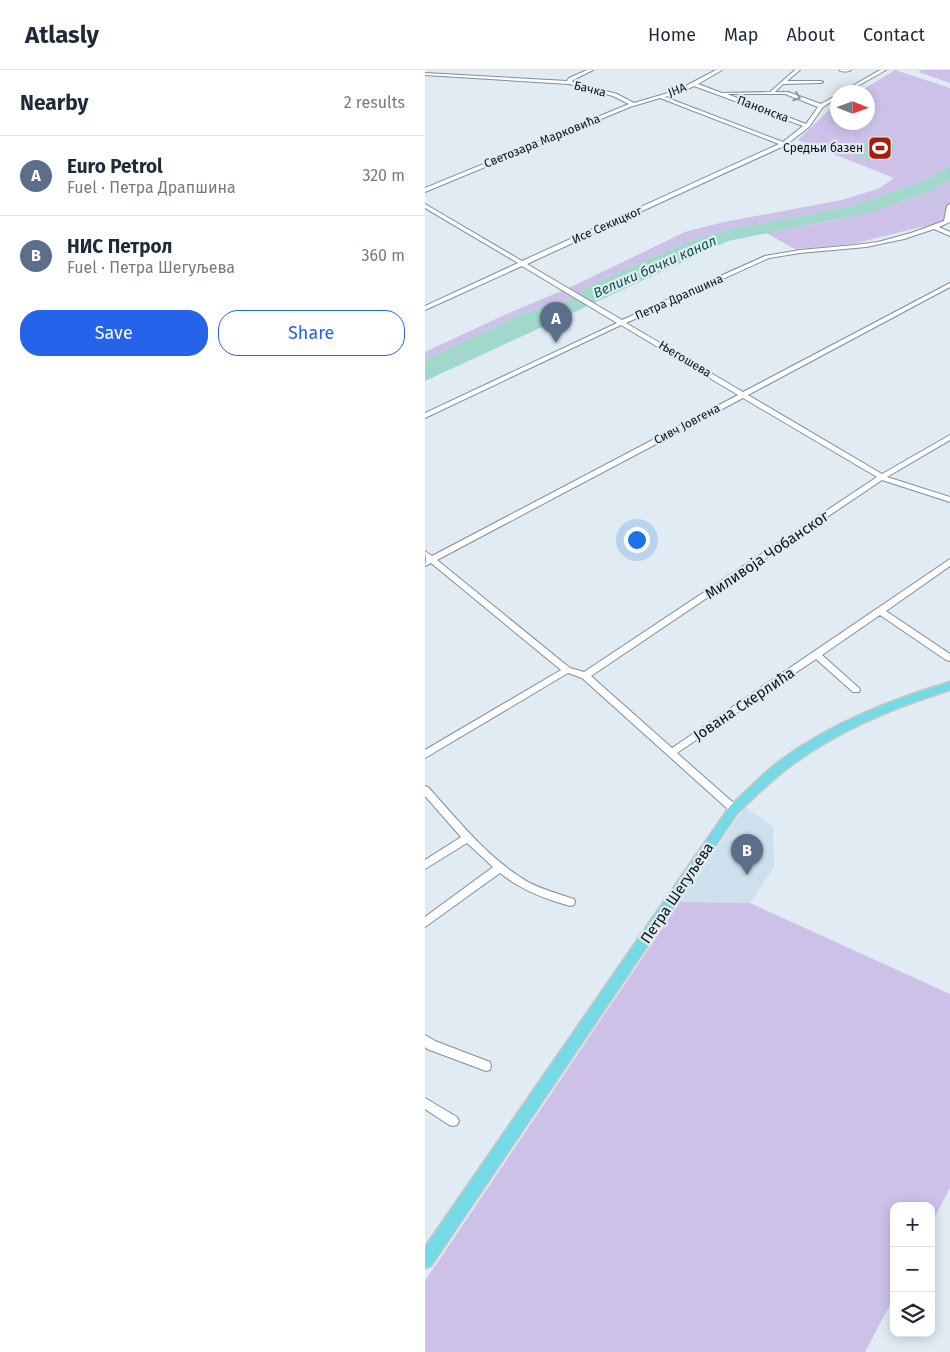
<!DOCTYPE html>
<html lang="en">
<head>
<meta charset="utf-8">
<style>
	body { margin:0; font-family:"Fira Sans",sans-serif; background:#f2f2f3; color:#1f2937 }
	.controls { position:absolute; right:15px; bottom:15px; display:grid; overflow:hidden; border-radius:10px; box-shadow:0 2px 12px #0003 }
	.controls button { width:45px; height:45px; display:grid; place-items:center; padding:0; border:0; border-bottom:1px solid #e0e1e3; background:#fff; color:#1f2937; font:25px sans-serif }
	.compass { position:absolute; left:405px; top:15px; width:45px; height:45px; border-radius:50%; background:#fff; box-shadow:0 2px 12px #0003; rotate:91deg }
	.you { position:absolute; left:211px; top:469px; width:18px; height:18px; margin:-12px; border:4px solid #fff; border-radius:50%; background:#1a73e8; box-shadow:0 0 0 8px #1a73e833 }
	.badge { display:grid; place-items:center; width:32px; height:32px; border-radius:50%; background:#2563eb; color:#fff; font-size:16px; font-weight:700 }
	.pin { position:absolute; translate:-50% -41px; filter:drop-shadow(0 1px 2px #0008) }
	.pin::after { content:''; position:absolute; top:26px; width:18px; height:15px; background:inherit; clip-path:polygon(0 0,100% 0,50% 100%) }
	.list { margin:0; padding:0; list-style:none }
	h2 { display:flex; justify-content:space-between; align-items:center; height:65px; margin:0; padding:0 20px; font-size:21px }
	h2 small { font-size:16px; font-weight:400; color:#747a83 }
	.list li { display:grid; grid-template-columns:32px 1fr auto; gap:15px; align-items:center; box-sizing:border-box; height:80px; padding:0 20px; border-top:1px solid #e0e1e3 }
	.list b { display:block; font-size:19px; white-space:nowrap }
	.list p { margin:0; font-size:16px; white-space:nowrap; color:#747a83 }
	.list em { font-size:16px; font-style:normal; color:#747a83 }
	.actions { display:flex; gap:10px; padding:15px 20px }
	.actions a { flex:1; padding:11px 0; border:1px solid #2563eb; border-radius:20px; text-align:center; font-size:18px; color:#2563eb }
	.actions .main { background:#2563eb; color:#fff }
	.icon { flex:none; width:28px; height:28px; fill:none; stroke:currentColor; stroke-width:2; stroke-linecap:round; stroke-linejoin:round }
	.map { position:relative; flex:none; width:525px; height:1282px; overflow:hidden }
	header { display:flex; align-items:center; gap:30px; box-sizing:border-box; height:70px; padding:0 25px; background:#fff; border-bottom:1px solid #e0e1e3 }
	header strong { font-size:24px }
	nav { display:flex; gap:28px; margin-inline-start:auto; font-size:18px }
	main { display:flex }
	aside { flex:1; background:#fff }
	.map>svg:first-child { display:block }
	.built { fill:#cee0ed }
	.green { fill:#cdc1e9 }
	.water { fill:#a1d8cb }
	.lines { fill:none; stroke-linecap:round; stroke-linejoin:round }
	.stream { stroke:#a1d8cb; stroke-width:1 }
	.minor-casing { stroke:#838d95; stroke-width:2 }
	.major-casing { stroke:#c6c6c7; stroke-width:3 }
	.minor { fill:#fff; fill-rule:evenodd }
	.major { fill:#76dae6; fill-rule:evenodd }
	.oneway { stroke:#939596 }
	.labels { text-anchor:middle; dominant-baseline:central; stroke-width:4.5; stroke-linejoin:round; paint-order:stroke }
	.far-street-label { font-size:12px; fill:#101316; stroke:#e0ebf3 }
	.far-poi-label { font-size:12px; fill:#101316; stroke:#e0ebf3; text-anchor:end }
	.far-water-label { font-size:14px; font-style:italic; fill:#0b584c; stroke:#e0ebf3 }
	.street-label { font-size:15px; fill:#101316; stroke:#e0ebf3 }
</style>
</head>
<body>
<header>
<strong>Atlasly</strong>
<nav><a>Home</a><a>Map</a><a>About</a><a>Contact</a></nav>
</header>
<main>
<aside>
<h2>Nearby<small>2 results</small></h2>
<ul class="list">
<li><span class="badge" style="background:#5c6f8a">A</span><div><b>Euro Petrol</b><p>Fuel · Петра Драпшина</p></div><em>320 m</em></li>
<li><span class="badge" style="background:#5c6f8a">B</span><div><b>НИС Петрол</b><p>Fuel · Петра Шегуљева</p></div><em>360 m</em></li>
</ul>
<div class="actions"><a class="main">Save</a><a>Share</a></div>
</aside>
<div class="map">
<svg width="525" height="1282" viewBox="0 0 525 1282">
	<rect width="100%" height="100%" fill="#e0ebf3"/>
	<path class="built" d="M 320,737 L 348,757 L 349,797 L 325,833 L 255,832 Z"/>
	<g class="green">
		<path d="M 470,0 L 525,18 L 525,96 L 499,111 L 426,136 L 296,161 L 265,171 L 169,213 L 145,230 L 99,243 L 0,290 L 0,282 L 75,247 L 148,216 L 260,162 L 299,152 L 417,130 L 455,118 L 469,108 L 373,70 L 405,39 L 412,35 L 412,52 L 442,52 L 442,22 L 434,22 Z"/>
		<path d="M 497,0 L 525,0 L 525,13 L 493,2 Z"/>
		<path d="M 525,110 L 525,147 L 512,153 L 428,174 L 370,179 L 341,163 C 404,151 468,142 525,110 Z"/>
		<path d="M 255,832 L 325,833 L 525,924 L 525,1118 L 506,1154 L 506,1136 L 469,1136 L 469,1227 L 440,1282 L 0,1282 L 0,1211 Z"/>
	</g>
	<g class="water">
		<path d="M 460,71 L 473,76 L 458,85 L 436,75 L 441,73 L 451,76 Z"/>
		<path d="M 423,74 L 455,86 L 448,91 L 415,79 Z"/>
		<path d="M 525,96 L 525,110 L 507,120 L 448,142 L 303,171 L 0,311 L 0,290 L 99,243 L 145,230 L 169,213 L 265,171 L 296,161 L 426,136 L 499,111 Z"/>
	</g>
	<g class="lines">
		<path class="stream" d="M 491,125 L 521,133"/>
		<g class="minor-casing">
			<g id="minor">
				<path d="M 162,0 L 168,0 L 148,10 L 147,12 L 192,24 L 209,33 L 253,20 L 291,0 L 297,0 L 273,14 L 297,23 L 345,22 L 370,0 L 375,0 L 362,11 L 396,11 L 398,12 L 396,13 L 358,14 L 350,22 L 363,22 L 396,34 L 412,25 L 412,28 L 398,37 L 384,57 L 361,75 L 102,194 L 197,250 L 340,186 L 375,180 L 430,175 L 453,172 L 486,163 L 519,151 L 522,136 L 525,134 L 525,152 L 514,157 L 525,162 L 525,166 L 509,159 L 479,169 L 441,177 L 375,183 L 344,188 L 201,253 L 318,322 L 525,213 L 525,217 L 323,325 L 457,404 L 525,365 L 525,370 L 462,407 L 525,427 L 525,432 L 457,410 L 166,606 L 247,678 L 525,489 L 525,496 L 461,541 L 525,584 L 525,591 L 521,590 L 455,545 L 397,585 L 434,618 L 435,620 L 434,622 L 428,622 L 391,589 L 252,683 L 312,736 L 314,739 L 312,742 L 309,743 L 306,742 L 157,608 L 143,603 L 0,688 L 0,680 L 136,600 L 6,493 L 0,496 L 1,489 L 0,481 L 7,486 L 313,325 L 196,255 L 0,348 L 0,343 L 192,253 L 97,196 L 0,240 L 0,236 L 93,193 L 0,138 L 0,134 L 97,191 L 354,74 L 235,28 L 205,37 L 0,122 L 0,118 L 204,34 L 188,26 L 144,14 L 0,5 L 0,3 L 142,11 L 144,8 ZM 269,16 L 378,56 L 358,72 L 240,27 L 257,22 ZM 302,24 L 360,24 L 393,37 L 381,54 ZM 318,328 L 452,407 L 159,602 L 145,598 L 12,490 Z"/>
				<path d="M 414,0 L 426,0 C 424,2 416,2 414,0 Z"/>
				<path d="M 455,0 L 461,0 L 422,22 L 417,22 Z"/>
				<path d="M 0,716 L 3,717 C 34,751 64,790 105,813 C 119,820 134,824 149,829 L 150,832 L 149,835 L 145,836 C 120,829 96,820 75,803 L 0,857 L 0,847 L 68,797 L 42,773 L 0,799 L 0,790 L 36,767 L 0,726 Z"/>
				<path d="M 0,965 L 10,971 L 65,992 L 66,996 L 65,1000 L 61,1001 L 2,979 L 0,977 Z"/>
				<path d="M 0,1028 L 32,1047 L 34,1051 L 32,1055 L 28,1056 L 24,1055 L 0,1039 Z"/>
			</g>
		</g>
		<g class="major-casing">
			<path id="major" d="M 525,612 L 525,620 C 468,638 413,660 364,697 C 346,710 330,727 313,742 L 6,1196 L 0,1198 L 0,1177 L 305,736 C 322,721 338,703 356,690 C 407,653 465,630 525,612 Z"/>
		</g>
		<use href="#minor" class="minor"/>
		<use href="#major" class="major"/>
	</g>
	<defs><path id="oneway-chevron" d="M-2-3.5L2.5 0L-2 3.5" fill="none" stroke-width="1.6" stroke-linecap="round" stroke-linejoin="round" transform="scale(1.25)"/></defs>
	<use class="oneway" href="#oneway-chevron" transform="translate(372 27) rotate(19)"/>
	<defs>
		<g id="stadium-square" transform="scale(1.25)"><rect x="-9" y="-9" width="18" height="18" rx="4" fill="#aa190a" stroke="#e0ebf3"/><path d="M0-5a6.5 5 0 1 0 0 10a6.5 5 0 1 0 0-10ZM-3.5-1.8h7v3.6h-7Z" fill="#fff"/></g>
	</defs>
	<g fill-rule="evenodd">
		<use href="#stadium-square" x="455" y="78"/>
	</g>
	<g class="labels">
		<g class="far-street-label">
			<text transform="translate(165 19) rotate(14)">Бачка</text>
			<text transform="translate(252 20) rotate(-21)">ЈНА</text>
			<text transform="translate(338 39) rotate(21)">Панонска</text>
			<text transform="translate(117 71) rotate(-22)">Светозара Марковића</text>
			<text transform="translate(182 155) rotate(-24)">Исе Секицког</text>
			<text transform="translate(254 227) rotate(-24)">Петра Драпшина</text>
			<text transform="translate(260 289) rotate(31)">Његошева</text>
			<text transform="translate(262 354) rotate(-28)">Сивч Јовгена</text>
		</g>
		<g class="far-poi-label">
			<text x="438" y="78">Средњи базен</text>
		</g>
		<g class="far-water-label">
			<text transform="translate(230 197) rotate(-24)">Велики бачки канал</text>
		</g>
		<g class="street-label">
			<text transform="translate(342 485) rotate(-34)">Миливоја Чобанског</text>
			<text transform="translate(319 634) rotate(-34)">Јована Скерлића</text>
			<text transform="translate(252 823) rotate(-56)">Петра Шегуљева</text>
		</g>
	</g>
</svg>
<div class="controls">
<button>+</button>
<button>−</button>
<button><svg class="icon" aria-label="layers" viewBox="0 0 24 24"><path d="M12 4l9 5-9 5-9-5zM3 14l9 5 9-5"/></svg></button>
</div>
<svg class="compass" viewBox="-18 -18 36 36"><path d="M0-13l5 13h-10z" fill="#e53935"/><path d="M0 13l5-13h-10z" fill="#747a83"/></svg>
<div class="you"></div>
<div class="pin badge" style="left:131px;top:273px;background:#5c6f8a">A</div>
<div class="pin badge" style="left:322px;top:805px;background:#5c6f8a">B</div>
</div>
</main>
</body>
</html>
